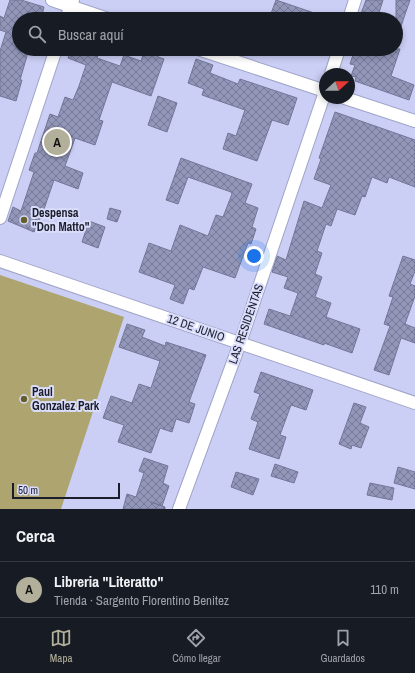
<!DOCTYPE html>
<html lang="es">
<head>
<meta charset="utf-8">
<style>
	body { margin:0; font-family:"Archivo Narrow",sans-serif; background:#242831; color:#f1f3f6 }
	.compass { position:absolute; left:319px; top:68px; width:36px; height:36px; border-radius:50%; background:#171b24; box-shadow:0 2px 6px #0003; rotate:69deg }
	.scale { position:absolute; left:12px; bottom:10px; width:108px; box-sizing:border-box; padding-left:4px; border:2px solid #1c1d2b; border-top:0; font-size:11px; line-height:14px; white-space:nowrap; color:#1c1d2b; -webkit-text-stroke:3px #d9ddfb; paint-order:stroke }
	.you { position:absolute; left:254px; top:256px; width:14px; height:14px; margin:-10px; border:3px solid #fff; border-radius:50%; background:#1a73e8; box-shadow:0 0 0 6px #1a73e833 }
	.badge { display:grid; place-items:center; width:26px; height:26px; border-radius:50%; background:#b2b09a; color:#111; font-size:13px; font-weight:700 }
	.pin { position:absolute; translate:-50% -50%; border:2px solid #fff; box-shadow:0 1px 4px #0006 }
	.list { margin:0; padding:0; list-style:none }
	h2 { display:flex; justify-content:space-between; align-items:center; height:52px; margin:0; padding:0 16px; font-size:17px }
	h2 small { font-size:13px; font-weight:400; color:#9ea1a6 }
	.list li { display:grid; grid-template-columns:26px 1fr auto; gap:12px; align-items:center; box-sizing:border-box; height:56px; padding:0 16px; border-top:1px solid #363941 }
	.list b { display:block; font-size:15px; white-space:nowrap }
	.list p { margin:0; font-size:13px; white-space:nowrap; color:#9ea1a6 }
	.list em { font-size:13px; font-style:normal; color:#9ea1a6 }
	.icon { flex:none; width:22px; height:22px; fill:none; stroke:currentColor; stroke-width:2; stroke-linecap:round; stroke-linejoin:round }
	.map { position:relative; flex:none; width:415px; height:509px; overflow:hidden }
	.search { position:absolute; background:#171b24; box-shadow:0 2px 6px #0003; left:12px; right:12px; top:12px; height:44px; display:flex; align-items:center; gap:10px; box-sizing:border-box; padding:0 14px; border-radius:22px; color:#9ea1a6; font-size:15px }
	.sheet { height:108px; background:#171b24 }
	nav { display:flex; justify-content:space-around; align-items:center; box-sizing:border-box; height:56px; border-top:1px solid #363941; background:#171b24; font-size:11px; color:#9ea1a6 }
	nav a { display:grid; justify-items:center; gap:2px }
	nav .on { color:#b2b09a }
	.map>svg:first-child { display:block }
	.pitch { fill:#ada46f }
	.building { fill:url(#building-cross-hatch); stroke:#737698 }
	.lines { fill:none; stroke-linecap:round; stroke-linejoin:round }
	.minor-casing { stroke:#a0a4c7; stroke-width:14 }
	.minor { stroke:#fff; stroke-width:12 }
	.poi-dot { fill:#665e2a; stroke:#d9ddfb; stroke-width:1.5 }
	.labels { text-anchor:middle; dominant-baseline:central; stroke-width:4; stroke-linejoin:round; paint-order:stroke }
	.poi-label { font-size:12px; font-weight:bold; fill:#1c1d2b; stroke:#d9ddfb; text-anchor:start }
	.street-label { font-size:12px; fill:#1c1d2b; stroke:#d9ddfb }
</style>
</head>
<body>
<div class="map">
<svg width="415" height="509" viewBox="0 0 415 509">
	<defs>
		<pattern id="building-cross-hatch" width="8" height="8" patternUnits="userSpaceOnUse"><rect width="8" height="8" fill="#9296b9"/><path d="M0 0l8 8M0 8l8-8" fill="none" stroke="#767a97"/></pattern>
	</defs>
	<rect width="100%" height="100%" fill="#cbcff5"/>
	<path class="pitch" d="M 0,275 L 124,317 L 61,509 L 0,509 Z"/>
	<g class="building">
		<path d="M 10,0 L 21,0 L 44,7 L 41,19 L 19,19 L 19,49 L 29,49 L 20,80 L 22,80 L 16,101 L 0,96 L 0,51 L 6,32 L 0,30 L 0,16 L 4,18 Z"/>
		<path d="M 276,0 L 326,17 L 325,19 L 269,19 Z"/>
		<path d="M 366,0 L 383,0 L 377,19 L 359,19 Z"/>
		<path d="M 396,0 L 410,0 L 398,35 L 396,35 Z"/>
		<path d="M 71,49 L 100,49 L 97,58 L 120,66 L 124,55 L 141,61 L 145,49 L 161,49 L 158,57 L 164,59 L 151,96 L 112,82 L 99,120 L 103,121 L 95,145 L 75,138 L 65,166 L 83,173 L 78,189 L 54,180 L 43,212 L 34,232 L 8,221 L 13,207 L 21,211 L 34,172 L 29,170 L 35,153 L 37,153 L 50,114 L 58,117 L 65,97 L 73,100 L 79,86 L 86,65 L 68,58 Z"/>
		<path d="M 355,49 L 400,49 L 391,76 L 414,85 L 409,100 L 355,81 L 356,77 L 351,76 L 355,65 L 350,64 Z"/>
		<path d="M 196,59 L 213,65 L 210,73 L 238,84 L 240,79 L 297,98 L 288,125 L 272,120 L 257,161 L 223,149 L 228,133 L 236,136 L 245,110 L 202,95 L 204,89 L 188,83 Z"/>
		<path d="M 158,96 L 177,103 L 167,132 L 148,125 Z"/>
		<path d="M 335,112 L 415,140 L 415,187 L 389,177 L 387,183 L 372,177 L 365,197 L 362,196 L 355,215 L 337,209 L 331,226 L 326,224 L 317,251 L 322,253 L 315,274 L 322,277 L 315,297 L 331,303 L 326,317 L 360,329 L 352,353 L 324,343 L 324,345 L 264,324 L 269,309 L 290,316 L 298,293 L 284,288 L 288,277 L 272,272 L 277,256 L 286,260 L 304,201 L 322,208 L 331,185 L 314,179 L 321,159 L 319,158 Z"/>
		<path d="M 181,158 L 252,184 L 245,203 L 258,208 L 252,227 L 256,229 L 251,244 L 248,243 L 235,278 L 203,267 L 194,290 L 189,288 L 183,304 L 170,299 L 175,285 L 139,272 L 149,243 L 171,251 L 180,225 L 208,236 L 216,215 L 223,217 L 232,194 L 231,192 L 188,177 L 178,204 L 166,200 Z"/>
		<path d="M 110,208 L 121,211 L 117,222 L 107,219 Z"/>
		<path d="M 89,221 L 105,227 L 98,248 L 82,242 Z"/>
		<path d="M 403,256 L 415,260 L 415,271 L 410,284 L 415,286 L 415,296 L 405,324 L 415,328 L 415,343 L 401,338 L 389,375 L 374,370 L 390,326 L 384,324 L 393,297 L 389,296 Z"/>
		<path d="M 127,324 L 145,330 L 142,337 L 165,346 L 166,342 L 206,355 L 189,402 L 195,404 L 189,423 L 176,419 L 172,432 L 160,428 L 151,453 L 118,442 L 124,425 L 103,418 L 111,396 L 132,403 L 139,384 L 151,388 L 160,361 L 119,347 Z"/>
		<path d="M 261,372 L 313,390 L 306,410 L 291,405 L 280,435 L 286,437 L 279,459 L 249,449 L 258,422 L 251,419 L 260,394 L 254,392 Z"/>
		<path d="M 354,403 L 366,407 L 360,423 L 369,427 L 361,448 L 352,445 L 351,449 L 339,444 Z"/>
		<path d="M 144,458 L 168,466 L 163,483 L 169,486 L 162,506 L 151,502 L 165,507 L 165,509 L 123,509 L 127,494 L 136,497 L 144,473 L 139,471 Z"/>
		<path d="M 275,464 L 298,472 L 294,483 L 271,476 Z"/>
		<path d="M 398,467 L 415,472 L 415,489 L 394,483 Z"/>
		<path d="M 236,472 L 259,479 L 253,495 L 231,487 Z"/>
		<path d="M 370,483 L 394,488 L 392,500 L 367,495 Z"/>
	</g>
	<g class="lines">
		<g class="minor-casing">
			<g id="minor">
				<path d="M 52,0 L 108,19"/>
				<path d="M 66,19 L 73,0"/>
				<path d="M 349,19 L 355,0"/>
				<path d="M 198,49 L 325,91"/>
				<path d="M 331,74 L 339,49"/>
				<path d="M 345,98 L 415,121"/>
				<path d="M 0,218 L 56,49"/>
				<path d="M 0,261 L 415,403"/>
				<path d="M 179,509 L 240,343 L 325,92"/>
			</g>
		</g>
		<use href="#minor" class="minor"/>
	</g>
	<g class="poi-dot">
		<circle cx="24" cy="220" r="4"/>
		<circle cx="24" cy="399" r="4"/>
	</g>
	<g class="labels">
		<g class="poi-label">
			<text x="32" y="213">Despensa<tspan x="32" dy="14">"Don Matto"</tspan></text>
			<text x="32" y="392">Paul<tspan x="32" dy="14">Gonzalez Park</tspan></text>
		</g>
		<g class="street-label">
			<text transform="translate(246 324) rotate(-71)">LAS RESIDENTAS</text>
			<text transform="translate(196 328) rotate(19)">12 DE JUNIO</text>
		</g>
	</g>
</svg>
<svg class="compass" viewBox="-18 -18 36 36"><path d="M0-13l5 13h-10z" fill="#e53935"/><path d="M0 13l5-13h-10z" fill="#9ea1a6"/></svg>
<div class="scale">50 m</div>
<div class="you"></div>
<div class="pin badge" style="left:57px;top:142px">A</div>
<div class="search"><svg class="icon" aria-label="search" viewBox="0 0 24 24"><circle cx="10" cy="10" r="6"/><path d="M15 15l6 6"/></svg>Buscar aquí</div>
</div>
<section class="sheet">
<h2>Cerca<small></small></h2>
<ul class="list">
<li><span class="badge">A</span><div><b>Libreria &quot;Literatto&quot;</b><p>Tienda · Sargento Florentino Benitez</p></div><em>110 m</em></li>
</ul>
</section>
<nav>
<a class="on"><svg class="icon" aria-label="map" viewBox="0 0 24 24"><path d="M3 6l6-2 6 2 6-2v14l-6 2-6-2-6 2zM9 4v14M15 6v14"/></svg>Mapa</a>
<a><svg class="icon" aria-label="directions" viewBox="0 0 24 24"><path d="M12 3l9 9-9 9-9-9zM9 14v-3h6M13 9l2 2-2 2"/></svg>Cómo llegar</a>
<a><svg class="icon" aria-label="saved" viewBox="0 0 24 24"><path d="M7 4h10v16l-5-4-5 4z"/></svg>Guardados</a>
</nav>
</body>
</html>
